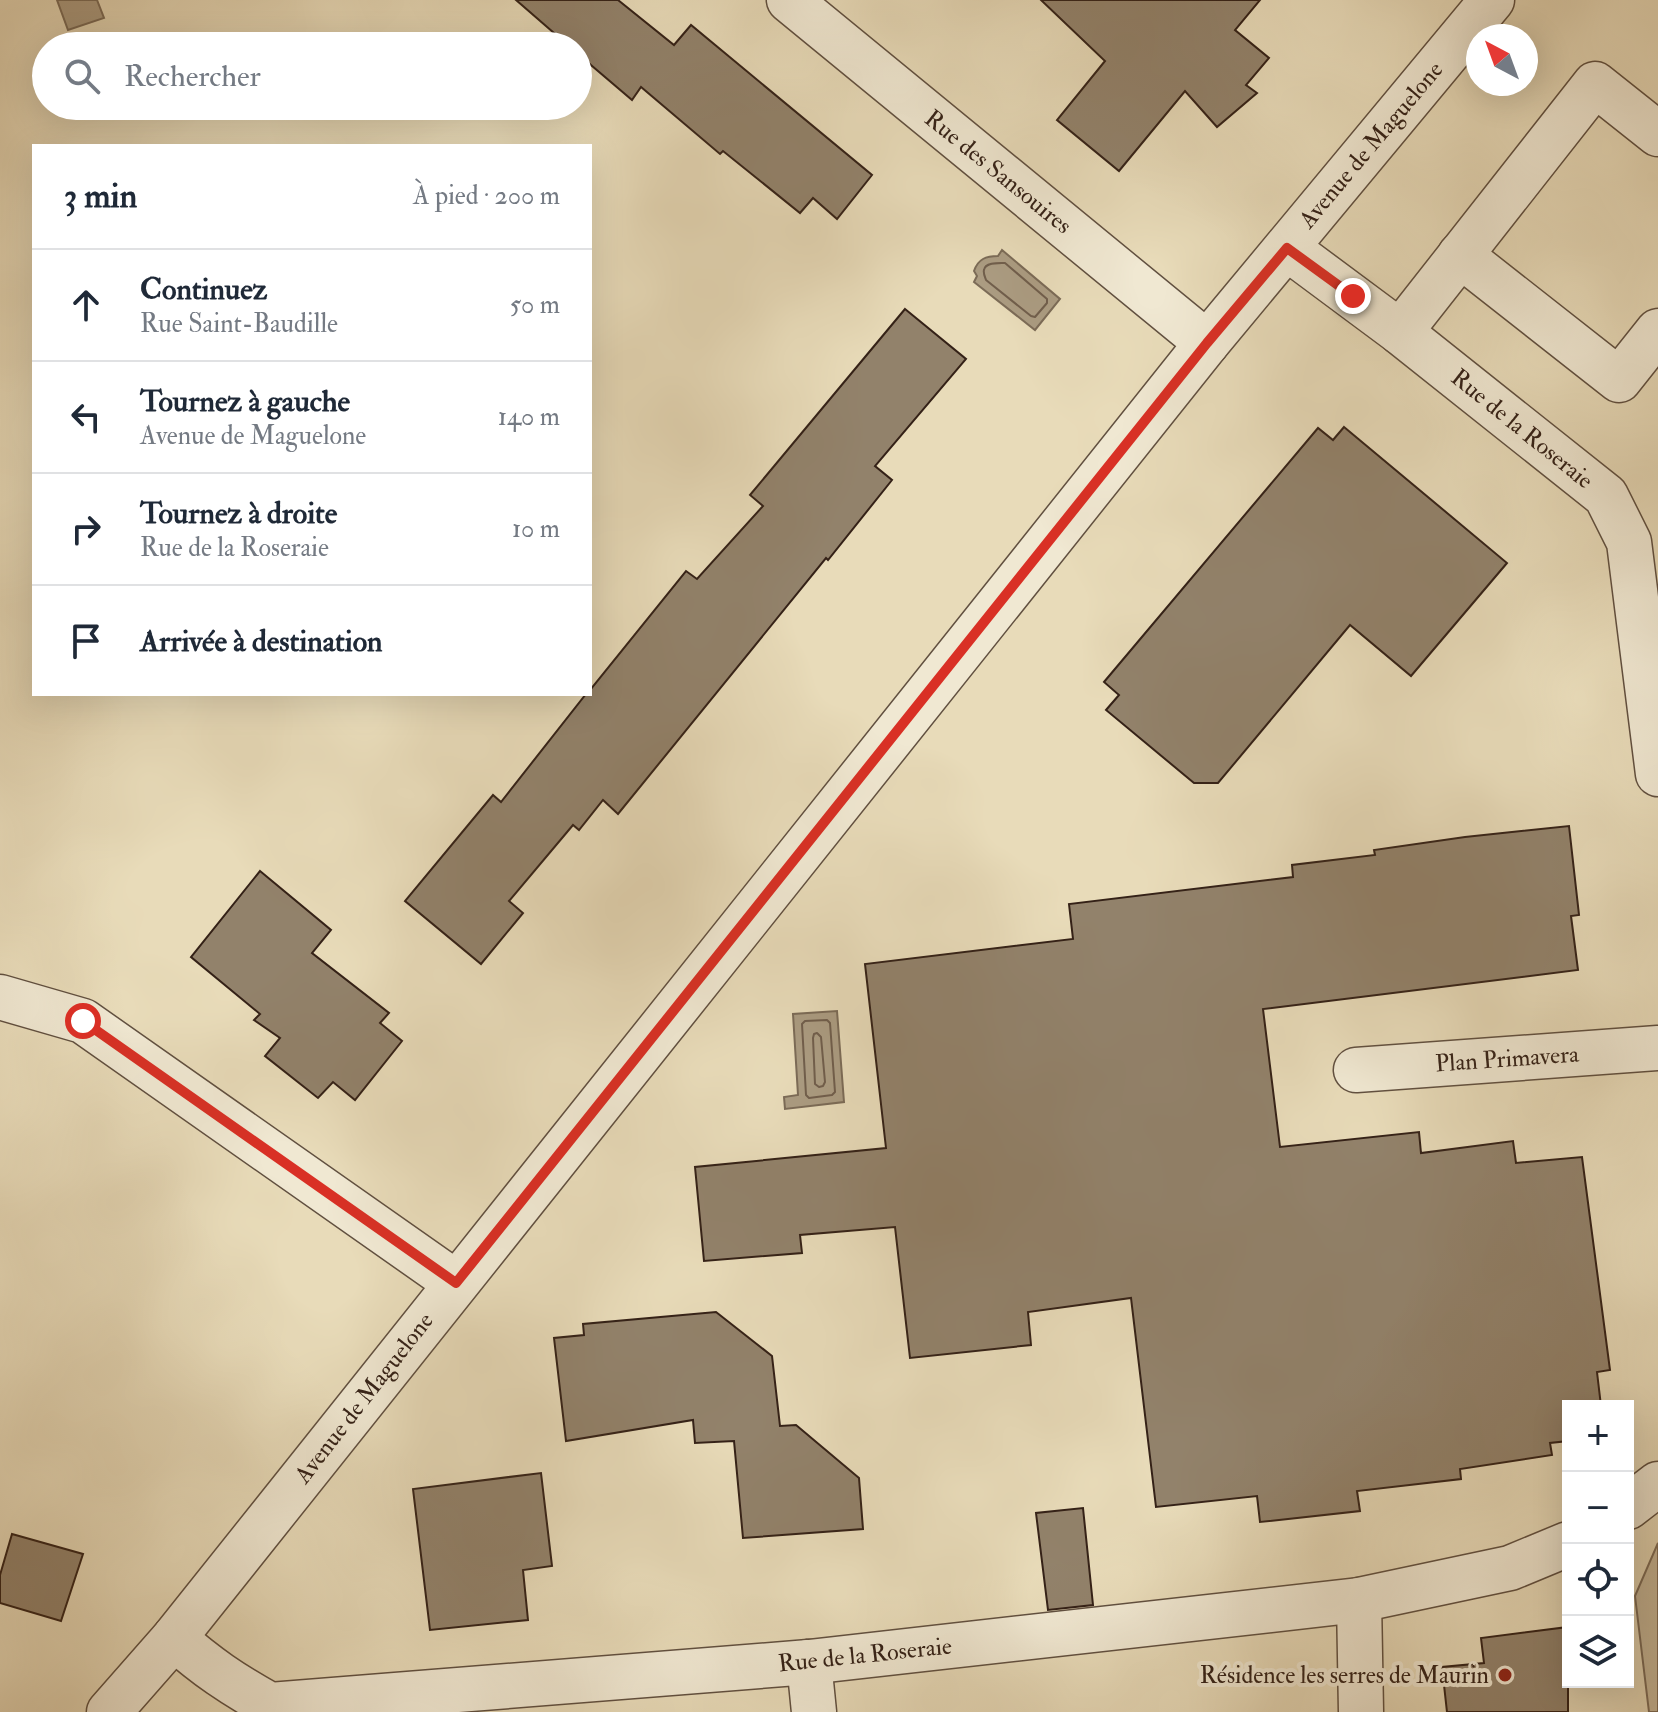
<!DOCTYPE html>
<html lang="fr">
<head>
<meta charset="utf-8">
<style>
	body { margin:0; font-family:"IM FELL Double Pica",serif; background:#f6f6f7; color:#1f2937 }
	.controls { position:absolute; right:24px; bottom:24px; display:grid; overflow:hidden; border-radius:0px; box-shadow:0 8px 32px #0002 }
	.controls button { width:72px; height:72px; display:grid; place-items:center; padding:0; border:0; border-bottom:2px solid #e0e1e3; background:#fff; color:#1f2937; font:40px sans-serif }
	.compass { position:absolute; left:1466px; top:24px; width:72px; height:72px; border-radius:50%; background:#fff; box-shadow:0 8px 32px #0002; rotate:319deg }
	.stop { position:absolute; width:24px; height:24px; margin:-18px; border:6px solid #d93025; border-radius:50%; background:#fff }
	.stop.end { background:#d93025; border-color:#fff; box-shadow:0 2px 8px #0008 }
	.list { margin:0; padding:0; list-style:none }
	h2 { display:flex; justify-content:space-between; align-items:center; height:104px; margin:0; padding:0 32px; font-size:34px }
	h2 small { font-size:26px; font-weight:400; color:#747a83 }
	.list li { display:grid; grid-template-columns:52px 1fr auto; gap:24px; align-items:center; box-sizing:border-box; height:112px; padding:0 32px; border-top:2px solid #e0e1e3 }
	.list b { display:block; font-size:30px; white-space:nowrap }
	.list p { margin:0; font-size:26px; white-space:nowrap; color:#747a83 }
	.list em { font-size:26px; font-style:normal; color:#747a83 }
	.icon { flex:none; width:44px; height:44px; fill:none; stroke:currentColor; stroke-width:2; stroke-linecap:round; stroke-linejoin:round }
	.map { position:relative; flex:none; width:1658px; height:1712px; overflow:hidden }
	.search { position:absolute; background:#fff; box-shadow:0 8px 32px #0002; left:32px; top:32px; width:560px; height:88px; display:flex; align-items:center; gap:20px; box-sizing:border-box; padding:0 28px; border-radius:44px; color:#747a83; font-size:30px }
	.panel { position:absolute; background:#fff; box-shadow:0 8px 32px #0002; left:32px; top:144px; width:560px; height:552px; border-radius:0px }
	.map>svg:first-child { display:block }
	.green { fill:#c9bb9d; stroke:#7e6e5a; stroke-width:2 }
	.water { fill:#ab9c82; stroke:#7b6b57; stroke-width:2 }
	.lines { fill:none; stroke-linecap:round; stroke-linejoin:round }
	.shore { stroke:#705e4c; stroke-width:2 }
	.building { fill:#92826b; stroke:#342117; stroke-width:2 }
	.minor-casing { stroke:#615040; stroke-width:47 }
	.minor { stroke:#f0e8d2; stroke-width:44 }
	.route { stroke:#d93025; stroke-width:10 }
	.poi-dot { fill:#8f2418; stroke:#f0e8d2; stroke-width:3 }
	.labels { text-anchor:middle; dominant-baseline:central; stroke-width:8; stroke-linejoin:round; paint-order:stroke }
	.street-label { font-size:24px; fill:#342117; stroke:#f0e8d2 }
	.poi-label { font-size:24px; fill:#342117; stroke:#f0e8d2; text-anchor:end }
</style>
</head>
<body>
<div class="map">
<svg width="1658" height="1712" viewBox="0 0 1658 1712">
	<rect width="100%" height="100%" fill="#e8dbb9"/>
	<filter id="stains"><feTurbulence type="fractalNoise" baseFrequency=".0025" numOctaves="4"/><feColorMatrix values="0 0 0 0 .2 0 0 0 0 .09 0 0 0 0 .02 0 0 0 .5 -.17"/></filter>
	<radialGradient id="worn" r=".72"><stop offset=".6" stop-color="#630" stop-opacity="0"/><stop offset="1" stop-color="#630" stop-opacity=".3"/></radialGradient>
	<path class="green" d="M 1658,1543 L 1658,1712 L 1649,1712 L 1635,1596 Z"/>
	<g class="water">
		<path d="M 57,0 L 97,0 L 104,18 L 68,30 Z"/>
		<path d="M 1002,250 L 1060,299 L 1035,330 L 974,282 L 977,276 L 974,271 C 978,259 986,256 998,256 Z"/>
		<path d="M 837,1011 L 844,1102 L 785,1109 L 784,1097 L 798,1095 L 793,1014 Z"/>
	</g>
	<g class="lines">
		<g class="shore">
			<path d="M 1005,263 L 1047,299 L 1047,303 L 1035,317 L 1031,316 L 986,280 C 985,277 983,273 984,270 C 985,262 999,263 1005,263 Z"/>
			<path d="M 827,1020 L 830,1023 L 835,1092 L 832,1095 L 809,1098 L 806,1095 L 802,1024 L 805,1021 Z"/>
			<path d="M 817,1033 L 821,1037 L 825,1082 L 823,1086 L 819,1087 L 815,1084 L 813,1038 L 814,1034 Z"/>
		</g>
	</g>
	<g class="building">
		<path d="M 516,0 L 618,0 L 674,45 L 691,25 L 872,175 L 837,219 L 813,198 L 800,213 L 723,151 L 720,154 L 641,87 L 632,100 L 578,54 L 578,46 L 569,46 Z"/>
		<path d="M 1041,0 L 1260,0 L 1235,30 L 1269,58 L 1246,85 L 1257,93 L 1217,127 L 1185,91 L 1119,171 L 1057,120 L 1105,61 Z"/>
		<path d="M 905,309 L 966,359 L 875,466 L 892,480 L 828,560 L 826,558 L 618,814 L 603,800 L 579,830 L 573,825 L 509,901 L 523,913 L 481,964 L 405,901 L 493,795 L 501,802 L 586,694 L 590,694 L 590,690 L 686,571 L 697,579 L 763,506 L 750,495 Z"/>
		<path d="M 1344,427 L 1507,563 L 1411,676 L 1350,625 L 1218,783 L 1194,783 L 1106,710 L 1119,695 L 1104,682 L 1318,428 L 1333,440 Z"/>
		<path d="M 1569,826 L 1579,915 L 1571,916 L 1578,970 L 1263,1009 L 1280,1147 L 1419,1132 L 1421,1153 L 1513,1141 L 1516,1163 L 1582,1157 L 1610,1370 L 1597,1372 L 1601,1406 L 1568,1406 L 1568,1441 L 1550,1443 L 1552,1455 L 1460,1469 L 1461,1479 L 1357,1491 L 1360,1511 L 1260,1522 L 1257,1496 L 1156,1507 L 1131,1298 L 1028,1312 L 1031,1345 L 910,1358 L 895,1227 L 800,1235 L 802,1253 L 704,1261 L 695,1167 L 886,1148 L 865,964 L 1073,939 L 1069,904 L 1293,877 L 1292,865 L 1375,855 L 1374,850 L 1465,837 Z"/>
		<path d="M 260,871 L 331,930 L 312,953 L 389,1013 L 380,1023 L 402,1041 L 355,1100 L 333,1082 L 318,1098 L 265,1056 L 280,1038 L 254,1020 L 260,1014 L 191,957 Z"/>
		<path d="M 716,1312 L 772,1356 L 780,1426 L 796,1425 L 859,1478 L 863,1529 L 743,1538 L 734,1441 L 695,1443 L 693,1420 L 566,1441 L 554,1338 L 584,1335 L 583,1324 Z"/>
		<path d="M 541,1473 L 552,1566 L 523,1570 L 528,1620 L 430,1630 L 413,1489 Z"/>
		<path d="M 1083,1508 L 1093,1605 L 1048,1610 L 1036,1513 Z"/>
		<path d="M 12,1534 L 83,1554 L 61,1621 L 0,1603 L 0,1575 Z"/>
		<path d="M 1568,1627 L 1568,1712 L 1447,1712 L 1442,1667 L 1484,1663 L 1481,1638 Z"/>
	</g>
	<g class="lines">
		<g class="minor-casing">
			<g id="minor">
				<path d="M 789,0 L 1207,343"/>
				<path d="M 1287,248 L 1400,332 L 1606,496 L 1629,542 L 1658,774"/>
				<path d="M 1460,255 L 1619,380 L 1658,331"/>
				<path d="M 1400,332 L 1595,84 L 1658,134"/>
				<path d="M 0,997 L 83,1021 L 456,1283"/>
				<path d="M 1356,1070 L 1658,1048"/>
				<path d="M 1628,1507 L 1658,1484"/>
				<path d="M 1359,1600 L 1361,1712"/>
				<path d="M 174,1638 C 207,1667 232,1684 270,1705 L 809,1662 L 1359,1600 L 1510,1568 L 1568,1544"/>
				<path d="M 809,1662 L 814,1712"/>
				<path d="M 109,1712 L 174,1638 L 1207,343 L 1492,0"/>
			</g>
		</g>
		<use href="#minor" class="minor"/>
	</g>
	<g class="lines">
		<path class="route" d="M 83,1021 L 456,1283 L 1207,343 L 1287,248 L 1353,296"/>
	</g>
	<circle class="poi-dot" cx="1505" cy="1675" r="8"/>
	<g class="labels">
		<g class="street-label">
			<text transform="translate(1371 145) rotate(-50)">Avenue de Maguelone</text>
			<text transform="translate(998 172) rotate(39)">Rue des Sansouires</text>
			<text transform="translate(1522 429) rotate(39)">Rue de la Roseraie</text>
			<text transform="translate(1507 1059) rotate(-4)">Plan Primavera</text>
			<text transform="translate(364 1398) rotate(-52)">Avenue de Maguelone</text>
			<text transform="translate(865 1655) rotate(-6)">Rue de la Roseraie</text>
		</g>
		<g class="poi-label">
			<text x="1489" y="1675">Résidence les serres de Maurin</text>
		</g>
	</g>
	<rect width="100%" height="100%" filter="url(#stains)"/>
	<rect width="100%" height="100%" fill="url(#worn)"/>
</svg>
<div class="controls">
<button>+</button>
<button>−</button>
<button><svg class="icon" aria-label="locate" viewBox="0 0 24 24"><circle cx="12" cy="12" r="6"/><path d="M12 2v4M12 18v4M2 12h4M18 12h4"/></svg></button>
<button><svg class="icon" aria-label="layers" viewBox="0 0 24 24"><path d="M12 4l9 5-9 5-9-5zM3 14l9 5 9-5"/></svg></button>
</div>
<svg class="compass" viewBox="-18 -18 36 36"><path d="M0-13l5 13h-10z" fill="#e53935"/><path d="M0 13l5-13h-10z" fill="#747a83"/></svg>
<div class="stop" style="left:83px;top:1021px"></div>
<div class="stop end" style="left:1353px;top:296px"></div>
<div class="search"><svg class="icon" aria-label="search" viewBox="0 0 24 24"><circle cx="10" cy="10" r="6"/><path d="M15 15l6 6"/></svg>Rechercher</div>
<section class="panel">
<h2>3 min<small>À pied · 200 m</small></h2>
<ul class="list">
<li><svg class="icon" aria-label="ahead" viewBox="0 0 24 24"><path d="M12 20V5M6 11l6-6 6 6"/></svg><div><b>Continuez</b><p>Rue Saint-Baudille</p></div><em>50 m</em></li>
<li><svg class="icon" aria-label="left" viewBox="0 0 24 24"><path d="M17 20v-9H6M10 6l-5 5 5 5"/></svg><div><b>Tournez à gauche</b><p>Avenue de Maguelone</p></div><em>140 m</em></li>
<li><svg class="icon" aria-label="right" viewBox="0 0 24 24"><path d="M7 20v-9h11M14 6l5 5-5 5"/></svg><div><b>Tournez à droite</b><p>Rue de la Roseraie</p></div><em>10 m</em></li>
<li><svg class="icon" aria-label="arrive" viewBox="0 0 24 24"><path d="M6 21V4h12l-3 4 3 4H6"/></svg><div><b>Arrivée à destination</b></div></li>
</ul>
</section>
</div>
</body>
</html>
